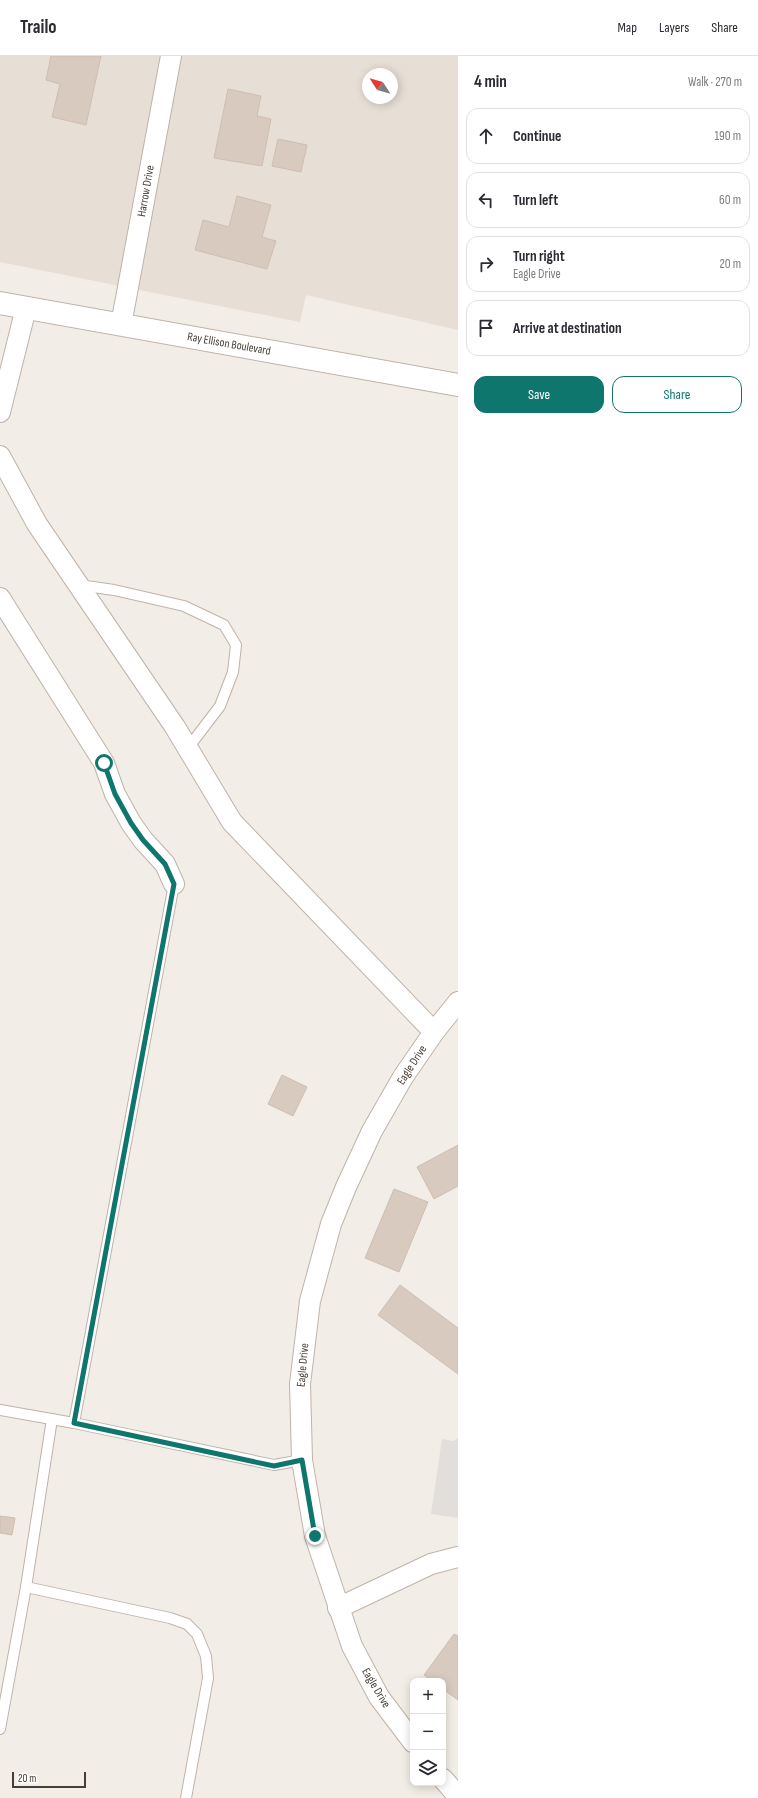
<!DOCTYPE html>
<html lang="en">
<head>
<meta charset="utf-8">
<style>
	body { margin:0; font-family:"Sofia Sans Condensed",sans-serif; background:#f2f2f3; color:#2b2b33 }
	.controls { position:absolute; right:12px; bottom:12px; display:grid; overflow:hidden; border-radius:8px; box-shadow:0 2px 10px #0003 }
	.controls button { width:36px; height:36px; display:grid; place-items:center; padding:0; border:0; border-bottom:1px solid #e1e1e2; background:#fff; color:#2b2b33; font:20px sans-serif }
	.compass { position:absolute; left:362px; top:12px; width:36px; height:36px; border-radius:50%; background:#fff; box-shadow:0 2px 10px #0003; rotate:306deg }
	.scale { position:absolute; left:12px; bottom:10px; width:74px; box-sizing:border-box; padding-left:4px; border:2px solid #463d36; border-top:0; font-size:11px; line-height:14px; white-space:nowrap; color:#463d36; -webkit-text-stroke:3px #fff; paint-order:stroke }
	.stop { position:absolute; width:12px; height:12px; margin:-9px; border:3px solid #0f766e; border-radius:50%; background:#fff }
	.stop.end { background:#0f766e; border-color:#fff; box-shadow:0 1px 4px #0008 }
	.list { margin:0; padding:0; list-style:none }
	h2 { display:flex; justify-content:space-between; align-items:center; height:52px; margin:0; padding:0 16px; font-size:17px }
	h2 small { font-size:13px; font-weight:400; color:#7c7c81 }
	.list li { display:grid; grid-template-columns:26px 1fr auto; gap:12px; align-items:center; box-sizing:border-box; height:56px; margin:0 8px 8px; padding:0 8px; border:1px solid #e1e1e2; border-radius:12px }
	.list b { display:block; font-size:15px; white-space:nowrap }
	.list p { margin:0; font-size:13px; white-space:nowrap; color:#7c7c81 }
	.list em { font-size:13px; font-style:normal; color:#7c7c81 }
	.actions { display:flex; gap:8px; padding:12px 16px }
	.actions a { flex:1; padding:9px 0; border:1px solid #0f766e; border-radius:12px; text-align:center; font-size:14px; color:#0f766e }
	.actions .main { background:#0f766e; color:#fff }
	.icon { flex:none; width:22px; height:22px; fill:none; stroke:currentColor; stroke-width:2; stroke-linecap:round; stroke-linejoin:round }
	.map { position:relative; flex:none; width:458px; height:1742px; overflow:hidden }
	header { display:flex; align-items:center; gap:24px; box-sizing:border-box; height:56px; padding:0 20px; background:#fff; border-bottom:1px solid #e1e1e2 }
	header strong { font-size:19px }
	nav { display:flex; gap:22px; margin-inline-start:auto; font-size:14px }
	main { display:flex }
	aside { flex:1; background:#fff }
	.map>svg:first-child { display:block }
	.residential { fill:#e7ded5; fill-rule:evenodd }
	.parking { fill:#e1dedc }
	.building { fill:#d8cabf; stroke:#cfbeaf }
	.lines { fill:none; stroke-linecap:round; stroke-linejoin:round }
	.service-casing { stroke:#bfb3a9; stroke-width:12 }
	.minor-casing { stroke:#bfb3a9; stroke-width:22 }
	.tertiary-casing { stroke:#bfb3a9; stroke-width:24 }
	.service { stroke:#fff; stroke-width:10 }
	.minor { stroke:#fff; stroke-width:20 }
	.tertiary { stroke:#fff; stroke-width:22 }
	.route { stroke:#0f766e; stroke-width:5 }
	.labels { text-anchor:middle; dominant-baseline:central; stroke-width:3; stroke-linejoin:round; paint-order:stroke }
	.street-label { font-size:12px; fill:#463d36; stroke:#fff }
</style>
</head>
<body>
<header>
<strong>Trailo</strong>
<nav><a>Map</a><a>Layers</a><a>Share</a></nav>
</header>
<main>
<div class="map">
<svg width="458" height="1742" viewBox="0 0 458 1742">
	<rect width="100%" height="100%" fill="#f3ede7"/>
	<path class="residential" d="M 0,0 L 458,0 L 458,274 L 306,239 L 300,266 L 0,206 ZM 368,18 L 392,18 L 392,42 L 368,42 Z"/>
	<path class="parking" d="M 458,1382 L 458,1462 L 431,1458 L 442,1383 L 453,1385 Z"/>
	<g class="building">
		<path d="M 51,0 L 101,0 L 86,69 L 52,61 L 60,28 L 46,24 Z"/>
		<path d="M 228,33 L 261,40 L 257,60 L 271,63 L 262,110 L 214,102 Z"/>
		<path d="M 278,83 L 307,89 L 301,116 L 272,110 Z"/>
		<path d="M 237,140 L 271,149 L 262,181 L 276,185 L 267,213 L 195,194 L 203,164 L 229,171 Z"/>
		<path d="M 282,1019 L 307,1031 L 293,1060 L 268,1048 Z"/>
		<path d="M 458,1089 L 458,1130 L 434,1143 L 417,1111 Z"/>
		<path d="M 394,1133 L 428,1146 L 399,1216 L 365,1202 Z"/>
		<path d="M 400,1229 L 458,1272 L 458,1318 L 378,1259 Z"/>
		<path d="M 0,1460 L 15,1462 L 12,1479 L 0,1477 Z"/>
		<path d="M 454,1578 L 458,1580 L 458,1644 L 443,1633 L 443,1625 L 432,1625 L 424,1619 Z"/>
	</g>
	<g class="lines">
		<g class="service-casing">
			<g id="service">
				<path d="M 79,529 L 114,534 L 184,550 L 224,569 L 236,589 L 233,616 L 220,650 L 188,692"/>
				<path d="M 174,828 L 74,1367 L 274,1409 L 302,1404"/>
				<path d="M 0,1354 L 74,1367"/>
				<path d="M 26,1531 L 170,1562 L 187,1568 L 197,1578 L 206,1600 L 208,1622 L 186,1742"/>
				<path d="M 0,1673 L 26,1531 L 52,1363"/>
			</g>
		</g>
		<g class="minor-casing">
			<g id="minor">
				<path d="M 121,269 L 171,0"/>
				<path d="M 0,356 L 26,252"/>
				<path d="M 0,400 L 37,468 L 175,671 L 232,766 L 434,976"/>
				<path d="M 0,542 L 104,707 L 115,738 L 131,767 L 143,784 L 165,808 L 174,828"/>
				<path d="M 338,1552 L 431,1508 L 458,1501"/>
				<path d="M 413,1686 L 379,1641 L 352,1590 L 315,1480 L 302,1404 L 300,1328 L 310,1245 L 331,1168 L 346,1131 L 372,1075 L 403,1021 L 434,976 L 458,946"/>
				<path d="M 443,1723 L 458,1740"/>
			</g>
		</g>
		<g class="tertiary-casing">
			<path id="tertiary" d="M 0,247 L 458,329"/>
		</g>
		<use href="#service" class="service"/>
		<use href="#minor" class="minor"/>
		<use href="#tertiary" class="tertiary"/>
	</g>
	<g class="lines">
		<path class="route" d="M 104,707 L 115,738 L 131,767 L 143,784 L 165,808 L 174,828 L 74,1367 L 274,1410 L 302,1404 L 315,1480"/>
	</g>
	<g class="labels">
		<g class="street-label">
			<text transform="translate(146 135) rotate(-80)">Harrow Drive</text>
			<text transform="translate(229 288) rotate(10)">Ray Ellison Boulevard</text>
			<text transform="translate(412 1009) rotate(-57)">Eagle Drive</text>
			<text transform="translate(303 1309) rotate(-85)">Eagle Drive</text>
			<text transform="translate(376 1632) rotate(59)">Eagle Drive</text>
		</g>
	</g>
</svg>
<div class="controls">
<button>+</button>
<button>−</button>
<button><svg class="icon" aria-label="layers" viewBox="0 0 24 24"><path d="M12 4l9 5-9 5-9-5zM3 14l9 5 9-5"/></svg></button>
</div>
<svg class="compass" viewBox="-18 -18 36 36"><path d="M0-13l5 13h-10z" fill="#e53935"/><path d="M0 13l5-13h-10z" fill="#7c7c81"/></svg>
<div class="scale">20 m</div>
<div class="stop" style="left:104px;top:707px"></div>
<div class="stop end" style="left:315px;top:1480px"></div>
</div>
<aside>
<h2>4 min<small>Walk · 270 m</small></h2>
<ul class="list">
<li><svg class="icon" aria-label="ahead" viewBox="0 0 24 24"><path d="M12 20V5M6 11l6-6 6 6"/></svg><div><b>Continue</b></div><em>190 m</em></li>
<li><svg class="icon" aria-label="left" viewBox="0 0 24 24"><path d="M17 20v-9H6M10 6l-5 5 5 5"/></svg><div><b>Turn left</b></div><em>60 m</em></li>
<li><svg class="icon" aria-label="right" viewBox="0 0 24 24"><path d="M7 20v-9h11M14 6l5 5-5 5"/></svg><div><b>Turn right</b><p>Eagle Drive</p></div><em>20 m</em></li>
<li><svg class="icon" aria-label="arrive" viewBox="0 0 24 24"><path d="M6 21V4h12l-3 4 3 4H6"/></svg><div><b>Arrive at destination</b></div></li>
</ul>
<div class="actions"><a class="main">Save</a><a>Share</a></div>
</aside>
</main>
</body>
</html>
